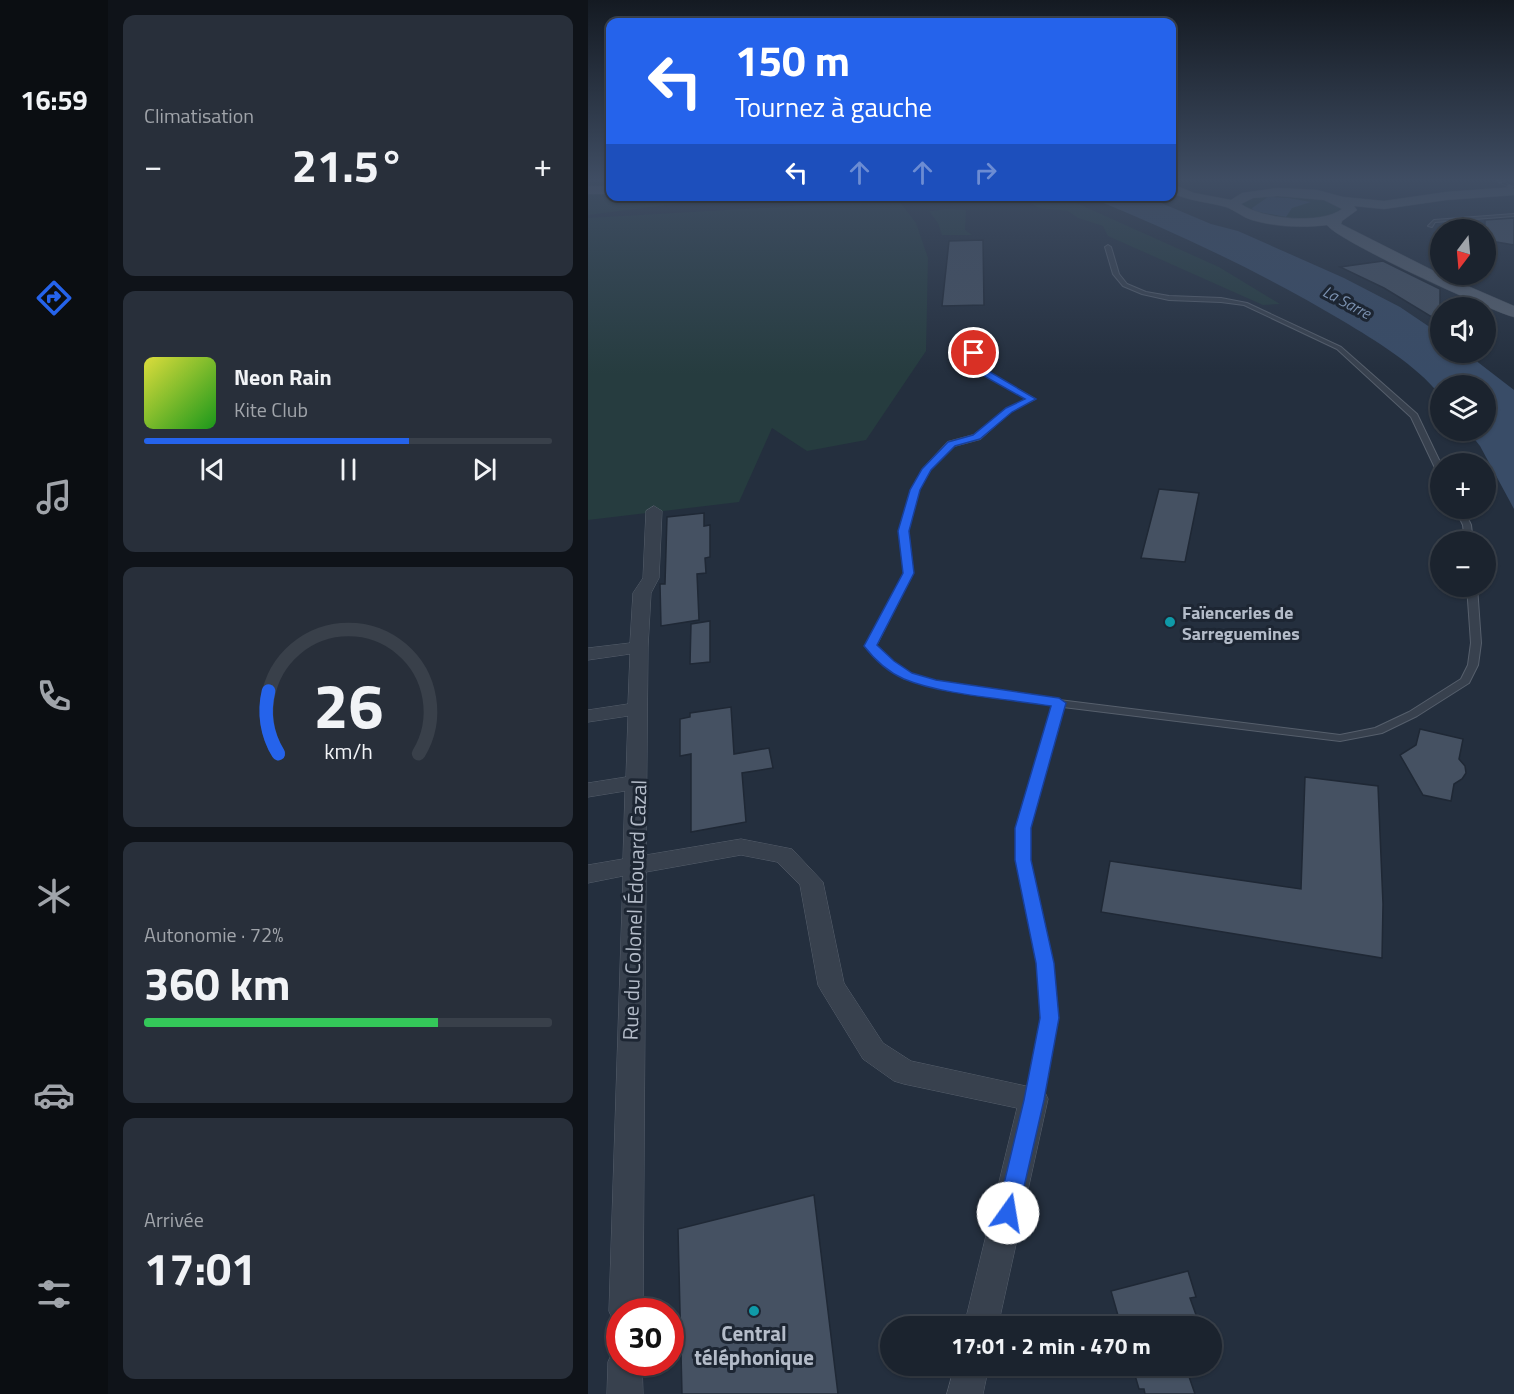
<!DOCTYPE html>
<html lang="fr">
<head>
<meta charset="utf-8">
<style>
	body { margin:0; font-family:"Titillium Web",sans-serif; background:#282f3a; color:#f1f3f6; height:100vh; display:flex; flex-direction:column; font-size:22px; white-space:nowrap }
	* { box-sizing:border-box; margin:0 }
	p { font-size:20px; color:#a0a4aa }
	.icon { flex:none; width:33px; height:33px; fill:none; stroke:currentColor; stroke-width:2; stroke-linecap:round; stroke-linejoin:round }
	.map { position:relative; flex:1; overflow:hidden }
	.drawer { display:flex; flex-direction:column; gap:15px; padding:15px; background:#0f1319; width:480px }
	.drawer>* { flex:none }
	.guide { position:absolute; left:18px; top:18px; width:570px; height:183px; border-radius:12px; box-shadow:0 2px 4px #0004,0 0 0 2px #39404a; background:#2563eb; color:#fff; overflow:hidden }
	.needle { width:39px; rotate:196deg }
	.tools { position:absolute; left:842px; top:219px; display:grid; gap:12px }
	.tools a { display:grid; place-items:center; width:66px; height:66px; border-radius:50%; background:#1b232e; box-shadow:0 2px 4px #0004,0 0 0 2px #39404a; font-size:30px }
	.speed { position:absolute; left:18px; top:1298px; display:flex; gap:12px; font-size:30px; font-weight:700; text-align:center }
	.speed>* { display:grid; place-content:center; width:78px; height:78px; border-radius:50%; background:#1b232e; box-shadow:0 2px 4px #0004,0 0 0 2px #39404a; line-height:1 }
	.speed .limit { border:9px solid #d22; background:#fff; color:#111 }
	.pin { position:absolute; display:grid; place-items:center; width:51px; height:51px; color:#fff; margin:-26px; border:3px solid #fff; border-radius:50%; box-shadow:0 2px 6px #0007 }
	.me { position:absolute; width:66px; margin:-33px; rotate:13deg; stroke-linejoin:round; filter:drop-shadow(0 0 4px #0008) }
	.turn { display:flex; align-items:center; gap:21px; height:126px; padding:0 30px; font-size:27px }
	.turn .icon { width:78px; height:78px; stroke-width:2.5 }
	.turn b { display:block; font-size:42px; line-height:51px }
	.lanes { display:flex; align-items:center; height:57px; padding:0 30px; background:#0003; justify-content:center; gap:30px; direction:ltr }
	.lanes .off { opacity:.35 }
	.big { font-size:45px; font-weight:700; line-height:1.1 }
	.drawer .card { flex:1; display:flex; flex-direction:column; justify-content:center; gap:9px; min-width:0; padding:0 21px; border-radius:12px; background:#282f3a }
	.drawer .dial { align-items:center; gap:0 }
	.dial svg { height:156px; overflow:visible; fill:none; stroke:#39404a; stroke-width:7; stroke-linecap:round; text-anchor:middle }
	.dial text { fill:#f1f3f6; stroke:none }
	.song { display:flex; align-items:center; gap:18px }
	.cover { width:72px; height:72px; border-radius:9px; background:linear-gradient(135deg,hsl(60 70% 55%),hsl(120 70% 35%)) }
	.played { height:6px; border-radius:3px; background:linear-gradient(90deg,#2563eb 65%,#39404a 65%) }
	.keys { display:flex; justify-content:space-around; direction:ltr }
	.heat { display:flex; justify-content:space-between; align-items:center; font-size:33px; direction:ltr }
	.charge { height:9px; border-radius:4px; background:linear-gradient(90deg,#34c759 72%,#39404a 0) }
	.trip { position:absolute; left:292px; top:1316px; width:342px; height:60px; border-radius:30px; background:#1b232e; box-shadow:0 2px 4px #0004,0 0 0 2px #39404a; font-weight:700; line-height:60px; text-align:center }
	main { display:flex; flex:1; min-height:0 }
	.tab-bar { display:flex; flex-direction:column; width:108px; justify-content:space-around; align-items:center; background:#0b0e12; color:#a0a4aa }
	.tab-bar .icon { width:42px; height:42px }
	.tab-bar .on { color:#2563eb }
	.tab-bar b { font-size:27px; color:#f1f3f6 }
	.map>svg:first-child { display:block }
</style>
</head>
<body>
<main>
<nav class="tab-bar">
<b>16:59</b>
<svg class="icon on" aria-label="directions" viewBox="0 0 24 24"><path d="M12 3l9 9-9 9-9-9zM9 14v-3h6M13 9l2 2-2 2"/></svg>
<svg class="icon" aria-label="music" viewBox="0 0 24 24"><path d="M9 18V5l10-2v13"/><circle cx="6" cy="18" r="3"/><circle cx="16" cy="16" r="3"/></svg>
<svg class="icon" aria-label="phone" viewBox="0 0 24 24"><path d="M5 4h4l2 5-3 2q2 4 5 5l2-3 5 2v4C11 20 4 13 5 4z"/></svg>
<svg class="icon" aria-label="climate" viewBox="0 0 24 24"><path d="M12 3v18M4 7l16 10M4 17L20 7"/></svg>
<svg class="icon" aria-label="car" viewBox="0 0 24 24"><path d="M5 17H2v-5l4-1 3-4h7l3 4 3 1v5h-3M9 17h6M6 11h13"/><circle cx="7" cy="17" r="2"/><circle cx="17" cy="17" r="2"/></svg>
<svg class="icon" aria-label="filters" viewBox="0 0 24 24"><path d="M4 7h16M4 17h16"/><circle cx="9" cy="7" r="2"/><circle cx="15" cy="17" r="2"/></svg>
</nav>
<section class="drawer">
<div class="card"><p>Climatisation</p>
<div class="heat"><a>−</a><b class="big">21.5°</b><a>+</a></div>
</div>
<div class="card">
<div class="song"><i class="cover"></i><div><b>Neon Rain</b><p>Kite Club</p></div></div>
<div class="played"></div>
<div class="keys"><svg class="icon" aria-label="previous" viewBox="0 0 24 24"><path d="M18 5L8 12l10 7zM5 5v14"/></svg><svg class="icon" aria-label="pause" viewBox="0 0 24 24"><path d="M8 5v14M16 5v14"/></svg><svg class="icon" aria-label="next" viewBox="0 0 24 24"><path d="M6 5l10 7-10 7zM19 5v14"/></svg></div>
</div>
<div class="card dial"><svg viewBox="0 0 100 80">
<path d="M14 69A42 42 0 1 1 86 69"/>
<path d="M14 69A42 42 0 0 1 9 37" stroke="#2563eb"/>
<text x="50" y="56" font-size="32" font-weight="700">26</text>
<text x="50" y="72" font-size="11">km/h</text>
</svg></div>
<div class="card"><p>Autonomie · 72%</p><b class="big">360 km</b><div class="charge"></div></div>
<div class="card"><p>Arrivée</p><b class="big">17:01</b></div>
</section>
<div class="map">
<svg width="926" height="1394" viewBox="0 0 926 1394">
	<rect width="100%" height="100%" fill="#242f3e"/>
	<g fill="#263c3f">
		<path d="M0 178H22V196L141 197 0 215Z"/>
		<path d="M686 194 737 199 752 207 753 210C737 222 695 221 676 216 669 214 661 209 654 206V203L661 198Z"/>
		<path d="M308 197 328 223 340 258 338 351 278 440 219 451 184 428 151 502 0 520V218L190 207Z"/>
		<path d="M433 197H475L631 267 692 304 675 305 520 236 515 226 490 218 480 211 451 208Z"/>
		<path d="M360 209 378 210 377 230 384 235H354L350 223 341 211Z"/>
	</g>
	<g fill="#394c67">
		<path d="M501 197H559L623 224 650 231 756 278 812 307 852 334V352L878 353 926 390V509L892 446 880 431 897 430V386H852V395C827 364 788 341 755 321 673 272 589 233 501 197Z"/>
		<path d="M680 197 700 198 723 202 704 208 698 217 665 211 664 208Z"/>
	</g>
	<g fill="#455162" stroke="#1f2835" stroke-width="1.5">
		<path d="M926 218V245L897 240V220Z"/>
		<path d="M395 240 396 305 354 306 361 241Z"/>
		<path d="M795 261 852 289V322L796 288 752 267Z"/>
		<path d="M571 489 611 493 597 562 553 558Z"/>
		<path d="M116 513V526L122 525V557L117 558 118 573 109 574 111 620 73 626 72 584H77L79 517Z"/>
		<path d="M122 621V662L102 664 103 624Z"/>
		<path d="M143 707 146 754 181 748 185 768 154 773 158 822 103 832V754L92 756V719L102 717V713Z"/>
		<path d="M832 729 875 739 871 759 877 766 878 773 874 779 866 784 863 801 835 795 812 755 828 745Z"/>
		<path d="M717 777 790 786 795 904 794 958 513 912 522 861 713 889Z"/>
		<path d="M226 1195 250 1394H94L90 1229Z"/>
		<path d="M600 1271 608 1297 602 1298 612 1326H533L523 1291Z"/>
		<path d="M544 1365H597L607 1394H557L556 1389H551Z"/>
	</g>
	<g fill="none" stroke-linecap="round" stroke-linejoin="round">
		<g stroke="#565f6c" stroke-width="2">
			<g id="service">
				<path d="M926 214V216L847 222 844 227 840 226 846 220Z"/>
				<path d="M520 245 523 247 531 274 539 284 558 292 581 296 633 298 659 303 753 347 829 414 853 464 852 472 848 470 823 417 749 349 656 305 633 302 581 300 554 294 535 286 525 274 517 247Z"/>
				<path d="M384 352H388L401 373 447 399 423 411 392 439 366 446 342 470 331 490 320 531 325 573 288 646 305 662 323 674 347 681 471 700 752 735 787 728 821 712 873 679 880 665 883 643 879 586H889L893 643 890 665 881 683 829 716 794 733 752 741 475 707 441 828V860L464 963 468 1018 454 1099 451 1104 446 1106 441 1104 438 1099 454 1018 450 963 429 860V828L465 705 346 687 315 678 297 666 278 646 317 573 312 531 323 490 335 469 360 442 386 435 419 409 439 399 397 375 383 353Z"/>
				<path d="M867 508H875L883 525 885 542H877L875 525Z"/>
			</g>
		</g>
		<g stroke="#565f6c" stroke-width="1">
			<g id="minor">
				<path d="M66 506 74 511 71 578 63 593 60 647 58 855 153 839 204 849 235 882 256 983 295 1043 323 1061 456 1090 460 1099 410 1326H376L429 1108 316 1084 306 1081 275 1059 234 992 230 985 212 885 189 862 153 855 58 872 55 1311H32V1325L26 1323 21 1311 35 876 0 883V865L35 859 37 791 0 797V783L38 777 40 716 0 722V710L40 704 42 654 0 660V648L42 643 45 593 55 578 58 511Z"/>
				<path d="M32 1347V1362H54L55 1394H19L20 1362 25 1350Z"/>
				<path d="M367 1365H401L395 1394H359Z"/>
			</g>
		</g>
		<g stroke="#414a57" stroke-width="1">
			<g id="primary">
				<path d="M584 184 606 193 643 200 654 193 690 188 729 190 755 197 796 201 858 192 926 187V195L858 200 796 209 766 206 769 210 754 221 753 224 852 274 926 306V317C902 311 750 241 739 225 714 228 688 227 664 220 654 217 647 210 638 207 620 202 601 201 584 193ZM690 196 736 200 754 209C733 225 674 219 653 204L665 198Z"/>
				<rect x="0" y="186" width="22" height="8"/>
			</g>
		</g>
		<use href="#service" fill="#38414e" fill-rule="evenodd"/>
		<use href="#minor" fill="#38414e" fill-rule="evenodd"/>
		<use href="#primary" fill="#56606e" fill-rule="evenodd"/>
		<g stroke="#5a6575" stroke-width="3">
			<path id="rail" d="M903 178 926 188"/>
		</g>
		<use href="#rail" stroke="#1d2633" stroke-width="2" stroke-dasharray="6" stroke-linecap="butt"/>
	</g>
	<linearGradient id="sky" x2="0" y2="1"><stop stop-color="#141a22"/><stop offset="0.48" stop-color="#3f4d63"/><stop offset="1" stop-color="#3f4d63" stop-opacity="0"/></linearGradient>
	<rect width="926" height="374" fill="url(#sky)"/>
	<path fill="#2563eb" stroke="#184099" stroke-width="1.5" d="M384 351H389L402 372 448 399 424 412 392 439 367 446 343 470 332 490 321 531 326 573 289 645 306 661 324 673 348 680 471 698 478 703 443 828V860L466 963 471 1018 456 1100 430 1213 427 1220 420 1223 412 1220 409 1213 436 1100 452 1018 448 963 427 860V828L463 706C420 699 354 695 316 679 300 672 286 659 276 646L315 573 310 531 322 490 334 469 360 442 385 435 418 408 437 399 396 376 382 353Z"/>
	<g fill="#0f9aa8" stroke="#1d2633" stroke-width="2">
		<circle cx="582" cy="622" r="6"/>
		<circle cx="166" cy="1311" r="6"/>
	</g>
	<g text-anchor="middle" dominant-baseline="central" stroke-width="6" stroke-linejoin="round" paint-order="stroke">
		<g font-size="16" font-style="italic" fill="#7c92b1" stroke="#1d2633">
			<text transform="translate(759 302) rotate(28)">La Sarre</text>
		</g>
		<g font-size="18" font-weight="bold" fill="#b4bcc9" stroke="#1d2633" text-anchor="start">
			<text x="594" y="612">Faïenceries de<tspan x="594" dy="21">Sarreguemines</tspan></text>
		</g>
		<g font-size="21" fill="#b4bcc9" stroke="#1d2633">
			<text transform="translate(46 910) rotate(-88)">Rue du Colonel Édouard Cazal</text>
		</g>
		<g font-size="21" font-weight="bold" fill="#b4bcc9" stroke="#1d2633">
			<text x="166" y="1333">Central<tspan x="166" dy="24">téléphonique</tspan></text>
		</g>
	</g>
</svg>
<div class="tools">
<a><svg class="needle" viewBox="-14 -14 28 28"><path d="M0-13l5 13h-10z" fill="#e53935"/><path d="M0 13l5-13h-10z" fill="#a0a4aa"/></svg></a>
<a><svg class="icon" aria-label="sound" viewBox="0 0 24 24"><path d="M4 9h4l5-4v14l-5-4H4zM17 9q2 3 0 6"/></svg></a>
<a><svg class="icon" aria-label="layers" viewBox="0 0 24 24"><path d="M12 4l9 5-9 5-9-5zM3 14l9 5 9-5"/></svg></a>
<a>+</a>
<a>−</a>
</div>
<div class="speed"><div class="limit">30</div></div>
<div class="pin" style="left:386px;top:353px;background:#d93025"><svg class="icon" aria-label="arrive" viewBox="0 0 24 24"><path d="M6 21V4h12l-3 4 3 4H6"/></svg></div>
<svg class="me" style="left:420px;top:1213px" viewBox="-20 -20 40 40"><circle r="19" fill="#fff"/><path d="M0-13L10 11 0 6-10 11z" fill="#2563eb"/></svg>
<div class="trip">17:01 · 2 min · 470 m</div>
<div class="guide">
<div class="turn"><svg class="icon" aria-label="left" viewBox="0 0 24 24"><path d="M17 20v-9H6M10 6l-5 5 5 5"/></svg><div><b>150 m</b>Tournez à gauche</div></div>
<div class="lanes"><svg class="icon" aria-label="left" viewBox="0 0 24 24"><path d="M17 20v-9H6M10 6l-5 5 5 5"/></svg><svg class="icon off" aria-label="ahead" viewBox="0 0 24 24"><path d="M12 20V5M6 11l6-6 6 6"/></svg><svg class="icon off" aria-label="ahead" viewBox="0 0 24 24"><path d="M12 20V5M6 11l6-6 6 6"/></svg><svg class="icon off" aria-label="right" viewBox="0 0 24 24"><path d="M7 20v-9h11M14 6l5 5-5 5"/></svg></div>
</div>
</div>
</main>
</body>
</html>
